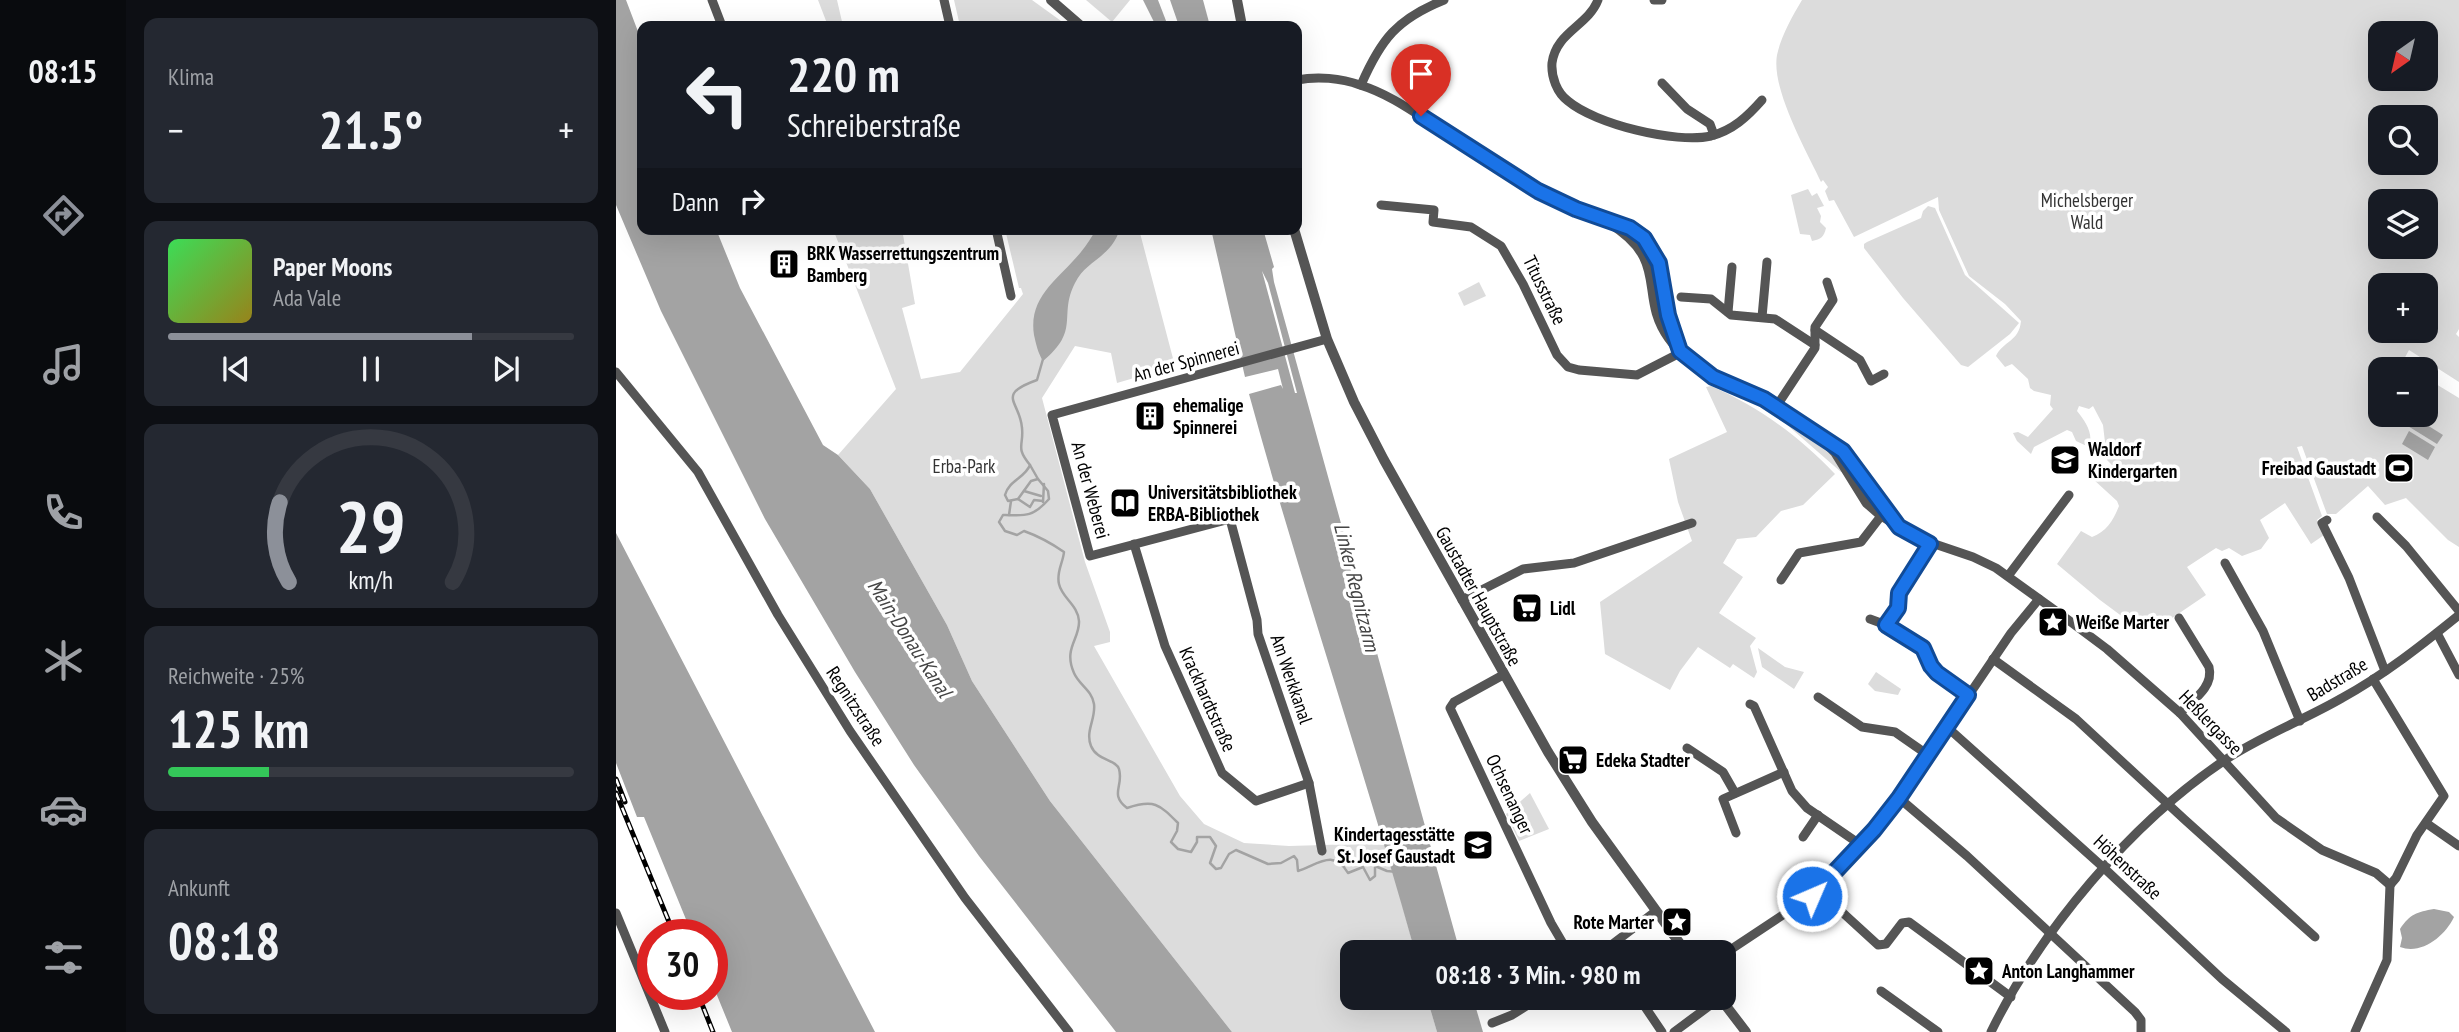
<!DOCTYPE html>
<html lang="de">
<head>
<meta charset="utf-8">
<style>
	body { margin:0; font-family:"PT Sans Narrow",sans-serif; background:#242831; color:#f1f3f6; height:100vh; display:flex; flex-direction:column; font-size:26px; white-space:nowrap }
	* { box-sizing:border-box; margin:0 }
	p { font-size:23px; color:#9ea1a6 }
	.icon { flex:none; width:38px; height:38px; fill:none; stroke:currentColor; stroke-width:2; stroke-linecap:round; stroke-linejoin:round }
	.map { position:relative; flex:1; overflow:hidden }
	.details { display:flex; flex-direction:column; gap:18px; padding:18px; background:#0d0f14; width:490px }
	.details>* { flex:none }
	.hud { position:absolute; left:21px; top:21px; width:665px; height:214px; border-radius:14px; box-shadow:0 7px 28px #0002; background:#171b24; color:#f1f3f6; overflow:hidden }
	.needle { width:46px; rotate:214deg }
	.controls { position:absolute; left:1752px; top:21px; display:grid; gap:14px }
	.controls a { display:grid; place-items:center; width:70px; height:70px; border-radius:14px; background:#171b24; box-shadow:0 7px 28px #0002; font-size:35px }
	.speed { position:absolute; left:21px; top:919px; display:flex; gap:14px; font-size:35px; font-weight:700; text-align:center }
	.speed>* { display:grid; place-content:center; width:91px; height:91px; border-radius:50%; background:#171b24; box-shadow:0 7px 28px #0002; line-height:1 }
	.speed .limit { border:10px solid #d22; background:#fff; color:#111 }
	.pin { position:absolute; display:grid; place-items:center; width:60px; height:60px; color:#fff; margin:-72px -30px; border-radius:50% 50% 50% 0; rotate:-45deg; box-shadow:0 0 7px #0007 }
	.pin .icon { rotate:45deg }
	.me { position:absolute; width:77px; margin:-38px; rotate:45deg; stroke-linejoin:round; filter:drop-shadow(0 0 5px #0008) }
	.turn { display:flex; align-items:center; gap:24px; height:147px; padding:0 35px; font-size:32px }
	.turn .icon { width:91px; height:91px; stroke-width:2.5 }
	.turn b { display:block; font-size:49px; line-height:60px }
	.then { display:flex; align-items:center; height:66px; padding:0 35px; background:#0003; gap:14px; font-size:26px }
	.big { font-size:52px; font-weight:600; line-height:1.1 }
	.details .card { flex:1; display:flex; flex-direction:column; justify-content:center; gap:10px; min-width:0; padding:0 24px; border-radius:14px; background:#242831 }
	.details .dial { align-items:center; gap:0 }
	.dial svg { height:182px; overflow:visible; fill:none; stroke:#363941; stroke-width:7; stroke-linecap:round; text-anchor:middle }
	.dial text { fill:#f1f3f6; stroke:none }
	.song { display:flex; align-items:center; gap:21px }
	.cover { width:84px; height:84px; border-radius:10px; background:linear-gradient(135deg,hsl(130 70% 55%),hsl(50 70% 35%)) }
	.played { height:7px; border-radius:4px; background:linear-gradient(90deg,#8c9099 75%,#363941 75%) }
	.keys { display:flex; justify-content:space-around; direction:ltr }
	.heat { display:flex; justify-content:space-between; align-items:center; font-size:38px; direction:ltr }
	.charge { height:10px; border-radius:5px; background:linear-gradient(90deg,#34c759 25%,#363941 0) }
	.trip { position:absolute; left:724px; top:940px; width:396px; height:70px; border-radius:14px; background:#171b24; box-shadow:0 7px 28px #0002; font-weight:600; line-height:70px; text-align:center }
	main { display:flex; flex:1; min-height:0 }
	.dock { display:flex; flex-direction:column; width:126px; justify-content:space-around; align-items:center; background:#090b0e; color:#9ea1a6 }
	.dock .icon { width:49px; height:49px }
	.dock .current { color:#8c9099 }
	.dock b { font-size:32px; color:#f1f3f6 }
	.map>svg:first-child { display:block }
</style>
</head>
<body>
<main>
<nav class="dock">
<b>08:15</b>
<svg class="icon current" aria-label="directions" viewBox="0 0 24 24"><path d="M12 3l9 9-9 9-9-9zM9 14v-3h6M13 9l2 2-2 2"/></svg>
<svg class="icon" aria-label="music" viewBox="0 0 24 24"><path d="M9 18V5l10-2v13"/><circle cx="6" cy="18" r="3"/><circle cx="16" cy="16" r="3"/></svg>
<svg class="icon" aria-label="phone" viewBox="0 0 24 24"><path d="M5 4h4l2 5-3 2q2 4 5 5l2-3 5 2v4C11 20 4 13 5 4z"/></svg>
<svg class="icon" aria-label="climate" viewBox="0 0 24 24"><path d="M12 3v18M4 7l16 10M4 17L20 7"/></svg>
<svg class="icon" aria-label="car" viewBox="0 0 24 24"><path d="M5 17H2v-5l4-1 3-4h7l3 4 3 1v5h-3M9 17h6M6 11h13"/><circle cx="7" cy="17" r="2"/><circle cx="17" cy="17" r="2"/></svg>
<svg class="icon" aria-label="filters" viewBox="0 0 24 24"><path d="M4 7h16M4 17h16"/><circle cx="9" cy="7" r="2"/><circle cx="15" cy="17" r="2"/></svg>
</nav>
<section class="details">
<div class="card"><p>Klima</p>
<div class="heat"><a>−</a><b class="big">21.5°</b><a>+</a></div>
</div>
<div class="card">
<div class="song"><i class="cover"></i><div><b>Paper Moons</b><p>Ada Vale</p></div></div>
<div class="played"></div>
<div class="keys"><svg class="icon" aria-label="previous" viewBox="0 0 24 24"><path d="M18 5L8 12l10 7zM5 5v14"/></svg><svg class="icon" aria-label="pause" viewBox="0 0 24 24"><path d="M8 5v14M16 5v14"/></svg><svg class="icon" aria-label="next" viewBox="0 0 24 24"><path d="M6 5l10 7-10 7zM19 5v14"/></svg></div>
</div>
<div class="card dial"><svg viewBox="0 0 100 80">
<path d="M14 69A42 42 0 1 1 86 69"/>
<path d="M14 69A42 42 0 0 1 10 34" stroke="#8c9099"/>
<text x="50" y="56" font-size="32" font-weight="700">29</text>
<text x="50" y="72" font-size="11">km/h</text>
</svg></div>
<div class="card"><p>Reichweite · 25%</p><b class="big">125 km</b><div class="charge"></div></div>
<div class="card"><p>Ankunft</p><b class="big">08:18</b></div>
</section>
<div class="map">
<svg width="1843" height="1032" viewBox="0 0 1843 1032">
	<rect width="100%" height="100%" fill="#fff"/>
	<g fill="#dcdcdc" fill-rule="evenodd">
		<path d="M202 0H221L227 26H212Z"/>
		<path d="M338 0H416L452 26H344Z"/>
		<path d="M470 0H514L496 22Z"/>
		<path d="M1186 0H1843V329L1840 334 1843 337V382L1793 350 1786 363 1796 369H1764V415H1810V378L1843 398V547L1832 540 1790 498 1769 505 1752 486 1720 514H1711L1686 446 1681 447 1706 516 1701 520 1708 535 1695 544 1669 503 1644 520 1653 538 1645 549 1626 556 1613 548 1606 551 1600 548 1571 567 1590 595 1537 631 1522 621 1515 623 1484 600 1441 564 1465 531 1476 537C1491 531 1497 521 1503 506L1501 501 1478 480 1497 466 1491 460 1487 425 1477 406 1473 409 1463 406 1461 411C1469 421 1478 433 1473 447L1460 441 1456 432 1451 430 1418 447 1415 454 1401 441 1397 433 1402 432 1412 437 1437 409 1434 405 1435 395 1418 391 1414 388 1412 379 1396 364 1389 367 1380 356C1387 341 1403 342 1405 321L1389 304 1353 276 1323 210 1322 197 1238 237 1218 200 1213 201 1209 191 1212 187 1207 180 1205 182C1190 150 1155 89 1161 55 1165 36 1176 17 1186 0ZM1764 33H1810V79H1764ZM1764 117H1810V163H1764ZM1764 201H1810V247H1764ZM1764 285H1810V331H1764Z"/>
		<path d="M1192 189 1196 196 1201 193 1208 206 1201 208 1205 216 1204 222 1210 228C1208 237 1205 239 1196 241L1194 235 1184 234 1175 195Z"/>
		<path d="M1312 206 1319 208 1349 275 1403 323 1394 334 1352 367 1345 365 1287 298 1248 248V244L1251 242 1305 218 1307 211Z"/>
		<path d="M217 229H286L299 304 286 308 305 379 344 372 407 294 405 288H403L389 229H526L524 233 559 366 501 383 495 353 459 346 426 398 469 562 494 632V642L478 646 564 796 588 824 628 843 673 846 741 844 770 845 799 952H737V998H811L821 1032H616L434 801 356 681 331 625 254 489 222 455 280 389Z"/>
		<path d="M863 282 870 296 848 306 842 293Z"/>
		<path d="M1095 386C1143 407 1183 436 1219 474L1187 505 1165 511 1140 537 1121 539 1107 563 1127 577 1103 613 1140 638 1134 646 1141 672 1138 678 1117 664 1114 668 1082 647 1064 671 1054 690 989 654 984 602 1076 541 1062 502 1053 459 1111 432 1090 387Z"/>
		<path d="M1124 394C1144 397 1192 430 1208 445 1215 452 1221 463 1227 471L1225 472 1170 424Z"/>
		<path d="M1142 648 1169 667 1188 672 1178 689 1146 667Z"/>
		<path d="M1260 672 1285 689 1282 695 1259 691 1252 684Z"/>
		<path d="M914 793 933 829 903 841 890 814Z"/>
	</g>
	<g fill="#a3a3a3" fill-rule="evenodd">
		<path d="M0 0H10L26 42V229H100L124 288 207 445 222 455 254 489 331 625 356 681 434 801 616 1032H500L363 856 298 765 239 672 149 519 45 311 0 205Z"/>
		<path d="M527 0H542L552 26H540Z"/>
		<path d="M554 0H587L594 26H563Z"/>
		<path d="M481 229H504C494 259 471 259 459 283 442 316 465 330 427 361 422 353 420 344 418 335 412 296 443 279 465 252 471 245 475 237 481 229Z"/>
		<path d="M595 229H647L658 267 656 269 658 282 844 952H799C747 765 684 581 633 394L665 385 667 389 662 369 629 377ZM646 271 652 283 681 393H679Z"/>
		<path d="M1774 415H1795L1827 435 1821 444Z"/>
		<path d="M1793 431 1819 447 1812 460 1786 444Z"/>
		<path d="M0 533 245 1005 259 1032H116L96 983V934H76L28 817H21L0 763Z"/>
		<path d="M1818 909 1833 912 1838 917C1829 936 1806 955 1784 947L1786 938 1784 929C1794 914 1801 912 1818 909Z"/>
		<path d="M811 998H857L867 1032H821Z"/>
	</g>
	<g fill="none" stroke-linecap="round" stroke-linejoin="round">
		<g stroke="#a3a3a3" stroke-width="2.5">
			<path d="M427 359 421 380C379 395 404 401 406 428 408 446 399 447 414 465 409 478 393 480 389 495L392 501 402 499 415 481 422 479 432 491 433 499C417 517 410 516 387 515L383 522 389 531 401 535 408 531C422 536 435 543 448 552 447 563 440 572 443 584 446 598 462 605 463 621 464 639 447 648 458 673 463 685 476 690 478 704 480 719 469 731 475 746 481 761 500 759 503 769 508 786 493 794 511 808 538 799 543 804 562 823L561 831 555 842 562 849 575 852 581 842V837H594L600 846 594 863 600 869 605 868 613 854 620 850 652 864 665 863 678 856 681 860 682 871C701 865 718 848 732 873L747 867 754 880 759 876V866L771 871 781 872"/>
			<path d="M414 465 422 479"/>
			<path d="M408 491 425 496"/>
			<path d="M402 499 414 507 418 500 427 501"/>
			<path d="M427 502 428 484"/>
			<path d="M393 515 395 501"/>
		</g>
		<g stroke="#555" stroke-width="9">
			<path d="M96 0 106 26"/>
			<path d="M328 0 334 26"/>
			<path d="M982 0C972 26 940 32 936 63 935 77 941 93 952 101 979 124 1060 144 1095 136 1117 130 1131 117 1146 100"/>
			<path d="M1038 0H1046"/>
			<path d="M681 80C701 76 725 78 744 85 770 93 792 108 815 123 858 150 901 182 947 204 974 216 1015 220 1033 244 1049 265 1047 292 1052 316 1054 328 1060 340 1064 351"/>
			<path d="M1046 83 1071 109 1094 124 1098 135"/>
			<path d="M745 85C765 39 781 19 828 0"/>
			<path d="M765 205 818 210 817 222 855 227 885 246 907 284 941 355 952 367 963 370 1021 375 1058 356 1064 351"/>
			<path d="M994 224C1055 262 1021 295 1053 339 1066 358 1087 374 1108 383 1121 388 1135 392 1148 399 1167 410 1184 424 1203 434"/>
			<path d="M380 229 395 296"/>
			<path d="M1065 297 1095 299 1115 315 1159 319 1199 345"/>
			<path d="M1112 312 1116 267"/>
			<path d="M1146 317 1151 262"/>
			<path d="M1199 330 1244 360 1255 381 1268 374"/>
			<path d="M0 372 82 472 162 615 234 731 349 898 453 1032"/>
			<path d="M1160 407 1199 348V327L1217 300 1211 282"/>
			<path d="M1199 432 1219 453 1250 503 1265 516 1301 538 1357 557 1380 568 1455 622 1491 649 1564 713 1660 818 1706 850 1760 873 1774 885"/>
			<path d="M1215 442 1234 458 1277 520"/>
			<path d="M1761 517 1790 546 1843 611"/>
			<path d="M1711 520 1706 523 1733 578 1769 671"/>
			<path d="M518 544 549 646 606 773 640 801 693 783"/>
			<path d="M1609 563 1647 631 1684 721"/>
			<path d="M1392 576 1453 495"/>
			<path d="M1165 580 1183 553 1245 542 1265 516"/>
			<path d="M846 600 907 569 958 563 1076 523"/>
			<path d="M1563 618 1593 667C1598 687 1577 700 1564 713"/>
			<path d="M1254 619 1273 626 1306 648 1315 666 1321 673 1352 695"/>
			<path d="M1270 625 1282 608 1283 593 1314 544"/>
			<path d="M1821 633 1843 675"/>
			<path d="M1377 659 1460 719 1568 819 1699 937"/>
			<path d="M887 675 838 702 834 708 935 923 952 952"/>
			<path d="M1757 679 1828 796 1801 835 1780 878 1774 885"/>
			<path d="M1202 697 1246 727 1279 732 1312 755"/>
			<path d="M1134 704 1138 706 1176 791 1191 808 1245 845"/>
			<path d="M1331 727 1488 868 1606 979 1670 1032"/>
			<path d="M1071 748 1107 772 1119 793"/>
			<path d="M1283 798 1351 856 1519 1012 1525 1020V1032"/>
			<path d="M1810 823 1843 846"/>
			<path d="M1120 833 1107 799 1168 772"/>
			<path d="M1187 837 1202 815"/>
			<path d="M706 851 693 783 642 634 641 620 614 519 474 556 436 415 711 339"/>
			<path d="M1203 891 1262 945 1270 944 1286 923 1293 922 1395 997"/>
			<path d="M0 913 49 1032"/>
			<path d="M986 952 1040 911"/>
			<path d="M1108 954 1203 891 1233 859 1283 798 1395 633 1423 599"/>
			<path d="M1265 991 1322 1032"/>
			<path d="M1023 998 1046 1032"/>
			<path d="M876 1023 896 1015 923 998"/>
			<path d="M1058 1032 1104 998"/>
			<path d="M1375 1032C1424 931 1515 823 1609 760 1645 736 1688 720 1726 698 1768 675 1806 645 1843 615"/>
			<path d="M1739 1032 1771 960 1774 885"/>
		</g>
		<g stroke="#555" stroke-width="10">
			<path d="M435 0 465 26"/>
			<path d="M621 0 626 26"/>
			<path d="M678 229 711 339 738 402 768 460 932 752 976 822 1070 952"/>
			<path d="M1104 998 1130 1032"/>
		</g>
		<g stroke="#000" stroke-width="5">
			<g id="rail">
				<path d="M0 779 9 802"/>
				<path d="M0 793 58 934"/>
				<path d="M82 994 97 1032"/>
			</g>
		</g>
		<use href="#rail" stroke="#fff" stroke-width="2.5" stroke-dasharray="8" stroke-linecap="butt"/>
	</g>
	<g fill="none" stroke-linecap="round" stroke-linejoin="round">
		<g stroke="#114b97" stroke-width="18">
			<path id="route" d="M805 116 922 191 960 209 1014 228 1028 238 1043 263 1052 315 1064 351 1097 377 1148 399 1227 451 1283 527 1314 544 1283 593 1282 608 1270 625 1307 648 1315 666 1321 673 1352 695 1283 798 1258 830 1196 896"/>
		</g>
		<use href="#route" stroke="#1a73e8" stroke-width="12"/>
	</g>
	<defs>
		<g id="building-square" transform="scale(1.575)"><rect x="-9" y="-9" width="18" height="18" rx="4" fill="#000" stroke="#fff"/><path d="M-4-6H4V6H1V3H-1V6H-4ZM-2.5-4.3h1.7v1.8h-1.7ZM.8-4.3h1.7v1.8H.8ZM-2.5-1h1.7V.8h-1.7ZM.8-1h1.7V.8H.8Z" fill="#fff"/></g>
		<g id="school-square" transform="scale(1.575)"><rect x="-9" y="-9" width="18" height="18" rx="4" fill="#000" stroke="#fff"/><path d="M0-5L7-2L0 1L-7-2ZM-4 1L0 2.5L4 1V4Q0 6-4 4Z" fill="#fff"/></g>
		<g id="stadium-square" transform="scale(1.575)"><rect x="-9" y="-9" width="18" height="18" rx="4" fill="#000" stroke="#fff"/><path d="M0-5a6.5 5 0 1 0 0 10a6.5 5 0 1 0 0-10ZM-3.5-1.8h7v3.6h-7Z" fill="#fff"/></g>
		<g id="library-square" transform="scale(1.575)"><rect x="-9" y="-9" width="18" height="18" rx="4" fill="#000" stroke="#fff"/><path d="M-6-4Q-3-5.5-.7-3.5V5Q-3 3-6 4ZM6-4Q3-5.5 .7-3.5V5Q3 3 6 4Z" fill="#fff"/></g>
		<g id="supermarket-square" transform="scale(1.575)"><rect x="-9" y="-9" width="18" height="18" rx="4" fill="#000" stroke="#fff"/><path d="M-6-5.5h2.5l.6 2H6L4.5 2H-2.5L-4.4-4H-6ZM-1.5 3.2a1.3 1.3 0 1 0 .1 0ZM3 3.2a1.3 1.3 0 1 0 .1 0Z" fill="#fff"/></g>
		<g id="sight-square" transform="scale(1.575)"><rect x="-9" y="-9" width="18" height="18" rx="4" fill="#000" stroke="#fff"/><path d="M0-6L1.8-2.2L6-1.7L2.9 1.2L3.7 5.4L0 3.3L-3.7 5.4L-2.9 1.2L-6-1.7L-1.8-2.2Z" fill="#fff"/></g>
	</defs>
	<g fill-rule="evenodd">
		<use href="#building-square" x="168" y="264"/>
		<use href="#building-square" x="534" y="416"/>
		<use href="#school-square" x="1449" y="460"/>
		<use href="#stadium-square" x="1783" y="468"/>
		<use href="#library-square" x="509" y="503"/>
		<use href="#supermarket-square" x="911" y="608"/>
		<use href="#sight-square" x="1437" y="622"/>
		<use href="#supermarket-square" x="957" y="760"/>
		<use href="#school-square" x="862" y="845"/>
		<use href="#sight-square" x="1061" y="922"/>
		<use href="#sight-square" x="1363" y="971"/>
	</g>
	<g text-anchor="middle" dominant-baseline="central" stroke-width="7" stroke-linejoin="round" paint-order="stroke">
		<g font-size="19" fill="#333" stroke="#fff">
			<text x="1471" y="200">Michelsberger<tspan x="1471" dy="22">Wald</tspan></text>
			<text x="348" y="466">Erba-Park</text>
		</g>
		<g font-size="19" font-weight="bold" fill="#000" stroke="#fff" text-anchor="start">
			<text x="191" y="253">BRK Wasserrettungszentrum<tspan x="191" dy="22">Bamberg</tspan></text>
			<text x="557" y="405">ehemalige<tspan x="557" dy="22">Spinnerei</tspan></text>
			<text x="1472" y="449">Waldorf<tspan x="1472" dy="22">Kindergarten</tspan></text>
			<text x="1760" y="468" text-anchor="end">Freibad Gaustadt</text>
			<text x="532" y="492">Universitätsbibliothek<tspan x="532" dy="22">ERBA-Bibliothek</tspan></text>
			<text x="934" y="608">Lidl</text>
			<text x="1460" y="622">Weiße Marter</text>
			<text x="980" y="760">Edeka Stadter</text>
			<text x="839" y="834" text-anchor="end">Kindertagesstätte<tspan x="839" dy="22">St. Josef Gaustadt</tspan></text>
			<text x="1038" y="922" text-anchor="end">Rote Marter</text>
			<text x="1386" y="971">Anton Langhammer</text>
		</g>
		<g font-size="19" fill="#000" stroke="#fff">
			<text transform="translate(929 290) rotate(64)">Titusstraße</text>
			<text transform="translate(570 361) rotate(-15)">An der Spinnerei</text>
			<text transform="translate(475 490) rotate(75)">An der Weberei</text>
			<text transform="translate(863 596) rotate(61)">Gaustadter Hauptstraße</text>
			<text transform="translate(676 679) rotate(71)">Am Werkkanal</text>
			<text transform="translate(1721 679) rotate(-31)">Badstraße</text>
			<text transform="translate(592 699) rotate(66)">Krackhardtstraße</text>
			<text transform="translate(240 706) rotate(57)">Regnitzstraße</text>
			<text transform="translate(1595 722) rotate(46)">Heßlergasse</text>
			<text transform="translate(894 794) rotate(65)">Ochsenanger</text>
			<text transform="translate(1512 867) rotate(43)">Höhenstraße</text>
		</g>
		<g font-size="21" font-style="italic" fill="#444" stroke="#fff">
			<text transform="translate(741 587) rotate(76)">Linker Regnitzarm</text>
			<text transform="translate(294 638) rotate(57)">Main-Donau-Kanal</text>
		</g>
	</g>
</svg>
<div class="controls">
<a><svg class="needle" viewBox="-14 -14 28 28"><path d="M0-13l5 13h-10z" fill="#e53935"/><path d="M0 13l5-13h-10z" fill="#9ea1a6"/></svg></a>
<a><svg class="icon" aria-label="search" viewBox="0 0 24 24"><circle cx="10" cy="10" r="6"/><path d="M15 15l6 6"/></svg></a>
<a><svg class="icon" aria-label="layers" viewBox="0 0 24 24"><path d="M12 4l9 5-9 5-9-5zM3 14l9 5 9-5"/></svg></a>
<a>+</a>
<a>−</a>
</div>
<div class="speed"><div class="limit">30</div></div>
<div class="pin" style="left:805px;top:116px;background:#d93025"><svg class="icon" aria-label="arrive" viewBox="0 0 24 24"><path d="M6 21V4h12l-3 4 3 4H6"/></svg></div>
<svg class="me" style="left:1196px;top:896px" viewBox="-20 -20 40 40"><circle r="17" fill="#1a73e8" stroke="#fff" stroke-width="3"/><path d="M0-11L8 9 0 5-8 9z" fill="#fff"/></svg>
<div class="trip">08:18 · 3 Min. · 980 m</div>
<div class="hud">
<div class="turn"><svg class="icon" aria-label="left" viewBox="0 0 24 24"><path d="M17 20v-9H6M10 6l-5 5 5 5"/></svg><div><b>220 m</b>Schreiberstraße</div></div>
<div class="then">Dann<svg class="icon" aria-label="right" viewBox="0 0 24 24"><path d="M7 20v-9h11M14 6l5 5-5 5"/></svg></div>
</div>
</div>
</main>
</body>
</html>
